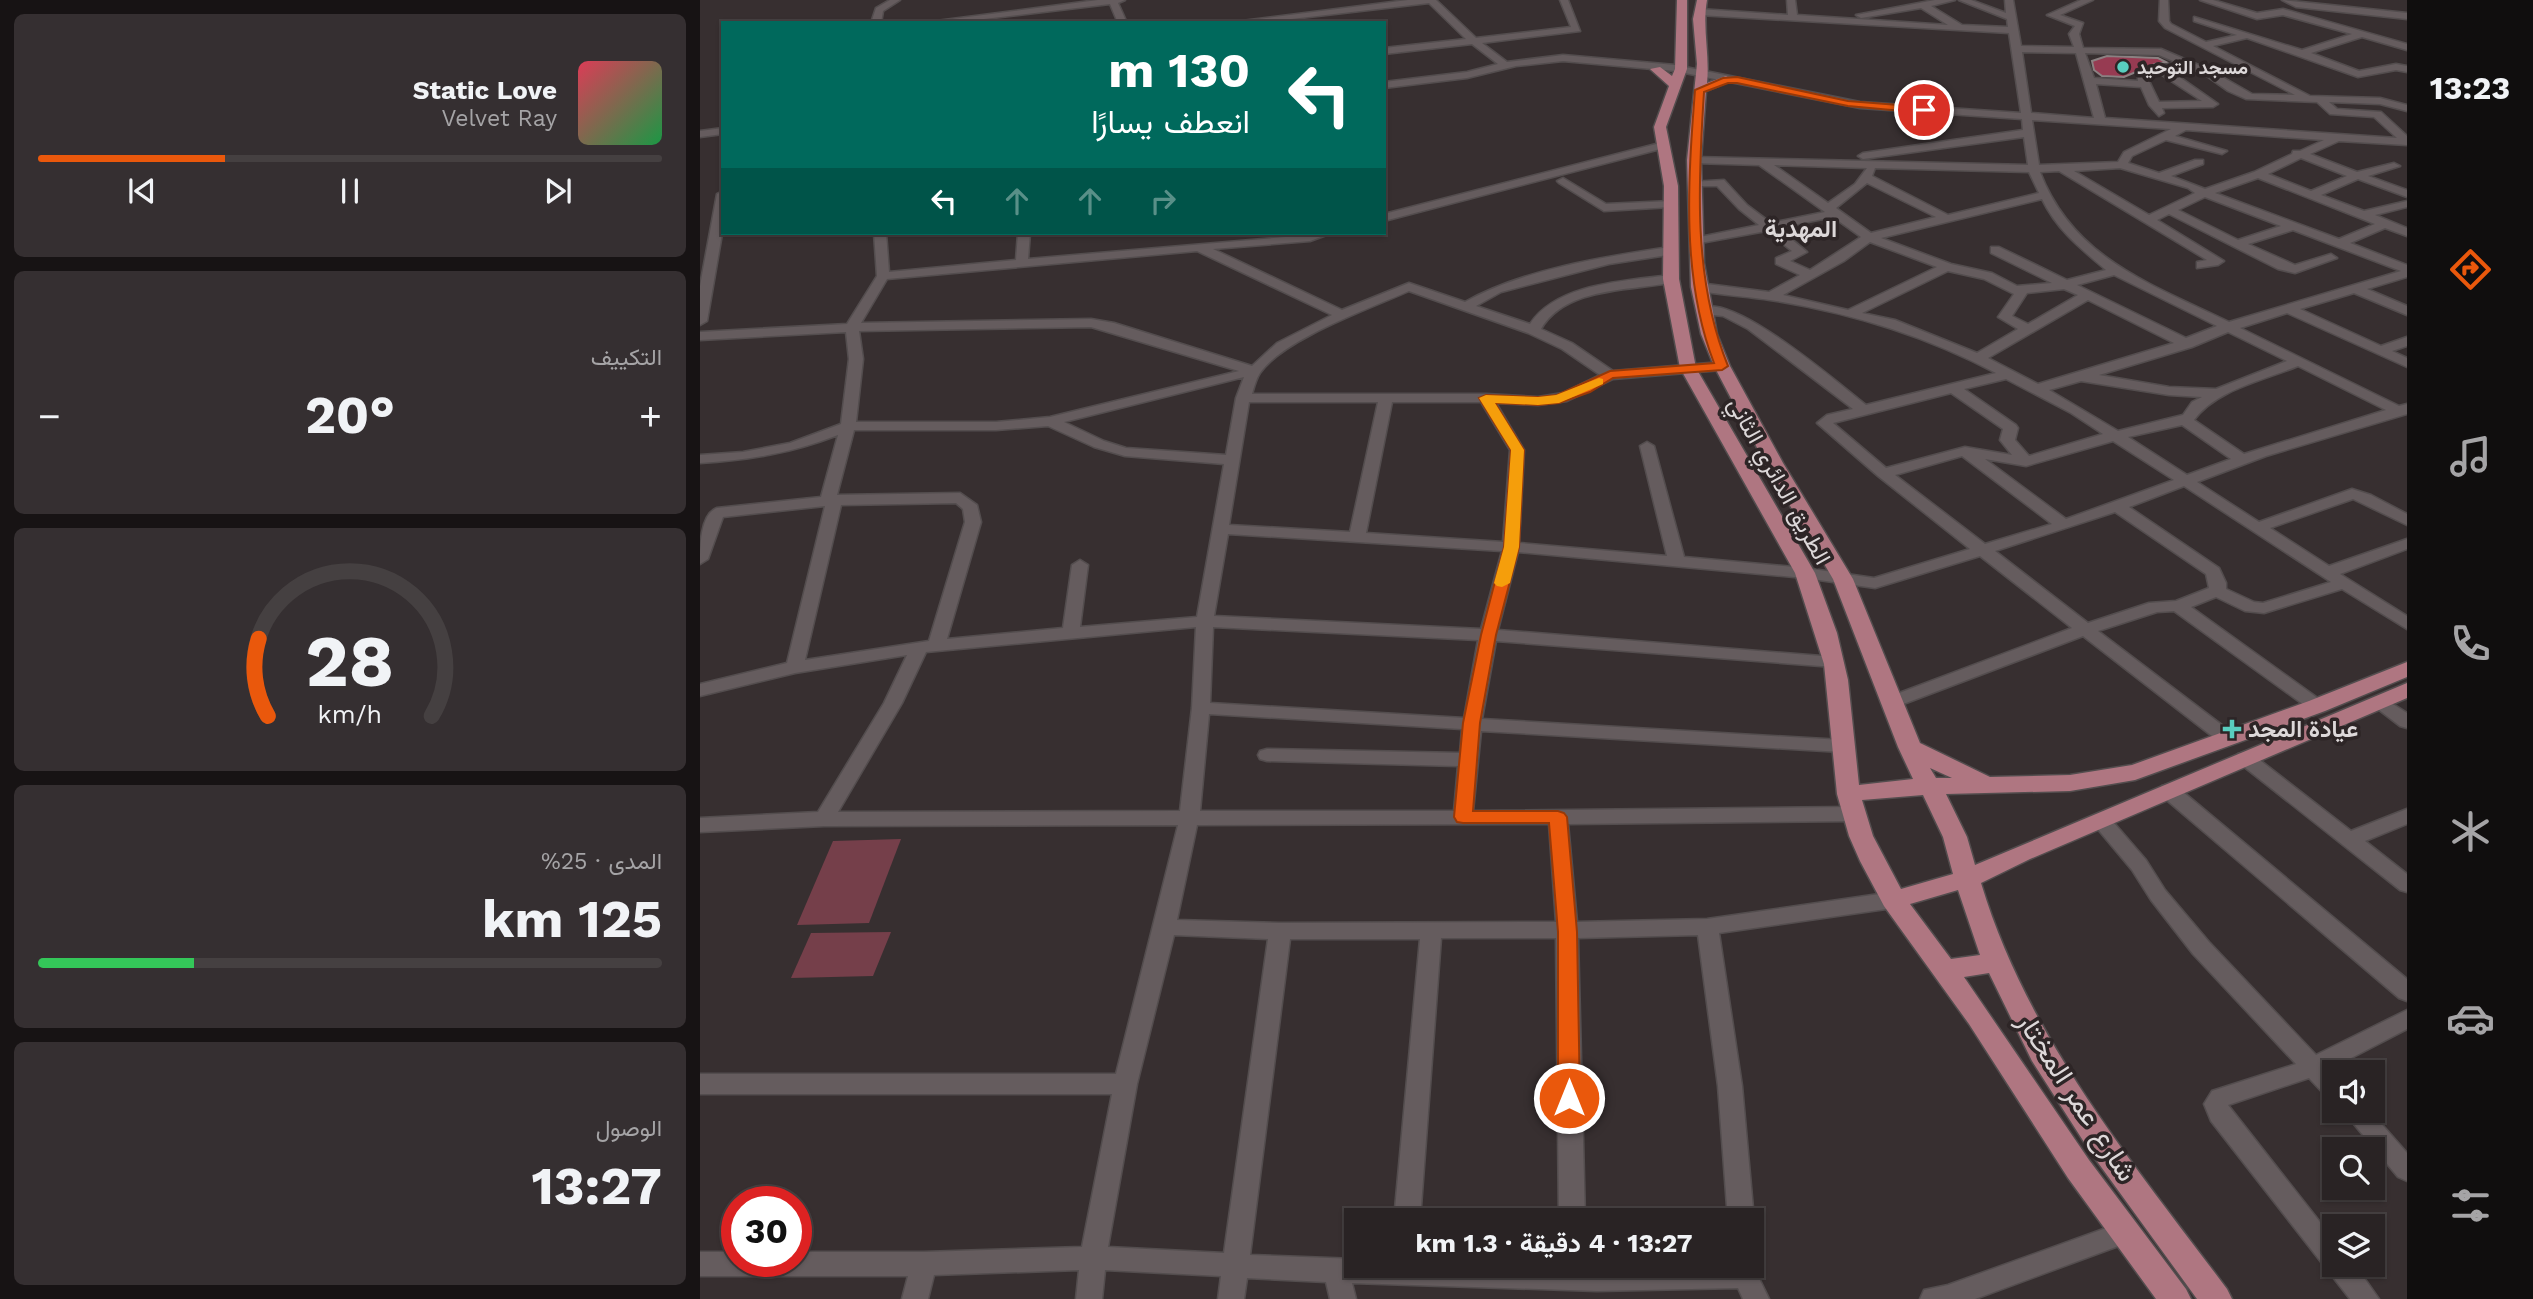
<!DOCTYPE html>
<html lang="ar">
<head>
<meta charset="utf-8">
<style>
	body { margin:0; font-family:"Work Sans",Vazirmatn,sans-serif; background:#352f31; color:#f1f3f6; direction:rtl; height:100vh; display:flex; flex-direction:column; font-size:26px; white-space:nowrap }
	* { box-sizing:border-box; margin:0 }
	p { font-size:23px; color:#a5a4a6 }
	.icon { flex:none; width:38px; height:38px; fill:none; stroke:currentColor; stroke-width:2; stroke-linecap:round; stroke-linejoin:round }
	.map { position:relative; flex:1; overflow:hidden; direction:ltr }
	.sheet { display:flex; flex-direction:column; gap:14px; padding:14px; background:#171314; width:700px }
	.sheet>* { flex:none }
	.guide { position:absolute; left:21px; top:21px; width:665px; height:214px; border-radius:0px; box-shadow:0 2px 5px #0004,0 0 0 2px #454041; direction:rtl; background:#00695c; color:#fff; overflow:hidden }
	.buttons { position:absolute; left:1622px; top:1060px; display:grid; gap:14px }
	.buttons a { display:grid; place-items:center; width:63px; height:63px; border-radius:0px; background:#292324; box-shadow:0 2px 5px #0004,0 0 0 2px #454041; font-size:35px }
	.speed { position:absolute; left:21px; top:1186px; display:flex; gap:14px; font-size:35px; font-weight:700; text-align:center }
	.speed>* { display:grid; place-content:center; width:91px; height:91px; border-radius:50%; background:#292324; box-shadow:0 2px 5px #0004,0 0 0 2px #454041; line-height:1 }
	.speed .limit { border:10px solid #d22; background:#fff; color:#111 }
	.pin { position:absolute; display:grid; place-items:center; width:60px; height:60px; color:#fff; margin:-30px; border:4px solid #fff; border-radius:50%; box-shadow:0 2px 7px #0007 }
	.me { position:absolute; width:77px; margin:-38px; rotate:0deg; stroke-linejoin:round; filter:drop-shadow(0 0 5px #0008) }
	.turn { display:flex; align-items:center; gap:24px; height:147px; padding:0 21px; font-size:32px }
	.turn .icon { width:91px; height:91px; stroke-width:2.5 }
	.turn b { display:block; font-size:49px; line-height:60px }
	.lanes { display:flex; align-items:center; height:66px; padding:0 21px; background:#0003; justify-content:center; gap:35px; direction:ltr }
	.lanes .off { opacity:.35 }
	.big { font-size:52px; font-weight:700; line-height:1.1 }
	.sheet .tile { flex:1; display:flex; flex-direction:column; justify-content:center; gap:10px; min-width:0; padding:0 24px; border-radius:10px; background:#352f31 }
	.sheet .dial { align-items:center; gap:0 }
	.dial svg { height:182px; overflow:visible; fill:none; stroke:#454041; stroke-width:7; stroke-linecap:round; text-anchor:middle }
	.dial text { fill:#f1f3f6; stroke:none }
	.song { display:flex; align-items:center; gap:21px }
	.cover { width:84px; height:84px; border-radius:10px; background:linear-gradient(135deg,hsl(350 70% 55%),hsl(140 70% 35%)) }
	.played { height:7px; border-radius:4px; background:linear-gradient(90deg,#ea580c 30%,#454041 30%) }
	.keys { display:flex; justify-content:space-around; direction:ltr }
	.heat { display:flex; justify-content:space-between; align-items:center; font-size:38px; direction:ltr }
	.charge { height:10px; border-radius:5px; background:linear-gradient(90deg,#34c759 25%,#454041 0) }
	.trip { position:absolute; left:644px; top:1208px; width:420px; height:70px; border-radius:0px; background:#292324; box-shadow:0 2px 5px #0004,0 0 0 2px #454041; font-weight:700; line-height:70px; text-align:center; direction:rtl }
	main { display:flex; flex:1; min-height:0 }
	.tab-bar { display:flex; flex-direction:column; width:126px; justify-content:space-around; align-items:center; background:#100e0e; color:#a5a4a6 }
	.tab-bar .icon { width:49px; height:49px }
	.tab-bar .selected { color:#ea580c }
	.tab-bar b { font-size:32px; color:#f1f3f6 }
	.map>svg:first-child { display:block }
</style>
</head>
<body>
<main>
<nav class="tab-bar">
<b>13:23</b>
<svg class="icon selected" aria-label="directions" viewBox="0 0 24 24"><path d="M12 3l9 9-9 9-9-9zM9 14v-3h6M13 9l2 2-2 2"/></svg>
<svg class="icon" aria-label="music" viewBox="0 0 24 24"><path d="M9 18V5l10-2v13"/><circle cx="6" cy="18" r="3"/><circle cx="16" cy="16" r="3"/></svg>
<svg class="icon" aria-label="phone" viewBox="0 0 24 24"><path d="M5 4h4l2 5-3 2q2 4 5 5l2-3 5 2v4C11 20 4 13 5 4z"/></svg>
<svg class="icon" aria-label="climate" viewBox="0 0 24 24"><path d="M12 3v18M4 7l16 10M4 17L20 7"/></svg>
<svg class="icon" aria-label="car" viewBox="0 0 24 24"><path d="M5 17H2v-5l4-1 3-4h7l3 4 3 1v5h-3M9 17h6M6 11h13"/><circle cx="7" cy="17" r="2"/><circle cx="17" cy="17" r="2"/></svg>
<svg class="icon" aria-label="filters" viewBox="0 0 24 24"><path d="M4 7h16M4 17h16"/><circle cx="9" cy="7" r="2"/><circle cx="15" cy="17" r="2"/></svg>
</nav>
<div class="map">
<svg width="1707" height="1299" viewBox="0 0 1707 1299">
	<rect width="100%" height="100%" fill="#372f30"/>
	<g fill="#753f4a">
		<path d="M201 839 169 923 97 925 133 841Z"/>
		<path d="M191 932 173 976 91 978 111 933Z"/>
	</g>
	<path fill="#973b52" stroke="#8b8182" stroke-width="2" d="M1407 56 1458 58 1466 62 1455 64 1424 77 1402 76 1394 70 1392 61Z"/>
	<g fill="none" stroke-linecap="round" stroke-linejoin="round">
		<g stroke="#534d4e" stroke-width="3">
			<g id="minor">
				<path d="M190 0H200L183 11 181 23H171L176 8Z"/>
				<path d="M398 0H425L418 3 427 23H418L410 4 250 23H221Z"/>
				<path d="M708 0H736L776 38 871 27 860 0H868L880 31 782 43 807 62 863 55 975 65 1160 102 1321 113 1309 33 999 15 995 12 999 9 1088 15 1087 0H1095L1097 15 1248 25 1221 8 1161 18 1156 15 1235 0H1255L1231 6 1262 25 1308 27 1307 19 1259 0H1271L1306 13 1305 0H1313L1321 46 1374 47 1369 34 1375 26 1347 15 1381 0H1393L1360 15 1383 23 1379 34 1383 48 1461 49 1510 70 1552 94 1595 95 1465 28 1459 21 1460 0H1468L1469 21 1471 24 1506 42 1537 35 1494 21V17L1602 50 1652 34 1583 15 1557 19 1500 0H1513L1557 13 1583 9 1707 44V50L1662 37 1611 53 1659 71 1696 64 1707 66V72L1696 70 1658 77 1547 38 1513 46 1610 96 1680 98 1707 105V111L1680 104 1629 102 1637 109 1681 112 1707 136V145L1639 141 1610 154 1657 172 1694 163 1700 166 1668 176 1707 190V197L1658 179 1621 195 1664 211 1707 201V207L1675 215 1707 228V236L1685 228 1650 243 1707 265V277L1667 289 1707 306V315L1654 293 1600 309 1681 346 1707 337V346L1692 351 1707 358V367L1587 313 1540 328 1699 406 1707 404V414L1566 456 1497 482 1559 522 1652 489 1671 495 1707 514V525L1653 499 1570 528 1629 566 1707 539V549L1640 574 1707 616V629L1642 589 1564 613 1545 611 1516 597 1491 607 1623 702 1626 706 1623 710H1611L1474 611 1457 612 1398 631 1535 735 1537 739 1535 743H1521L1383 636 1198 706H1186L1183 702 1186 698 1372 628 1280 556 1175 588 1105 578 818 552 798 630 1134 657 1143 662 1134 667 796 641 782 719 1142 740 1149 742 1151 746 1149 750 1142 752 781 731 773 811 1154 807 1161 809 1164 814 1161 819 1154 821 868 824 877 922 1007 919 1193 892 1200 895 1203 900 1200 905 1193 908 1019 933 1042 1086 1054 1220 1052 1224V1220H1028L1018 1086 998 935 878 938 885 1220H859L856 938H741L720 1220H694L720 939H590L550 1255 656 1259V1265H1048L1054 1268 1069 1299H1043L1038 1288 897 1291 652 1283 656 1299H630L626 1282 547 1278 544 1299H518L521 1276 405 1270 402 1299H376L379 1270 234 1275 228 1299H202L208 1276H0V1252H37V1262H96V1252H224L382 1247 412 1094H0V1074H416L478 825 124 826 0 832V818L118 812 184 703 207 655 95 673 0 696V684L87 663 125 506 23 517 8 559 0 564C0 548 0 514 17 508L121 497 138 435C91 453 50 460 0 463V455L43 452 90 443 141 424 149 359 146 332 0 340V332L147 324 177 276 174 233H186L189 272 316 260 318 233H330L328 259 632 233 610 241 513 249 642 310 709 283 765 302C824 269 903 257 970 247L974 248V254L909 264 801 292 776 306 830 324C857 283 926 281 971 275L975 276V282C933 291 866 286 841 329L872 343 913 371 1022 362 1029 366 1022 370 913 379 867 401 838 405 796 403 824 450 819 543 967 556 940 446 947 442 954 446 984 557 1105 568 1174 578 1270 549 1178 476 1117 423 1127 415 1153 409 1048 329 1023 316 1004 314 998 310C1027 286 1140 385 1166 405L1296 373C1226 336 1148 312 1070 300 1045 296 1019 295 995 290L993 287 999 283 1069 292 1100 275 1076 264V258L1092 251 1066 231 995 244V238L1059 225 1039 209 1017 186H991V182L1024 180 1047 205 1071 223 1125 212 1059 165 994 163 989 160 994 157 1328 165 1324 137 1163 159 1158 156 1163 153 1323 130 1322 119 1160 108 975 71 863 61 816 66 767 78 684 88V82L767 72 798 64 772 44 684 54V48L766 39 729 3 556 23H526ZM1322 52 1376 53 1394 118 1331 113ZM1385 53 1459 55 1504 74 1528 91 1546 99 1617 102 1630 114 1674 117 1697 138 1405 118 1396 84 1441 87 1449 105 1459 116 1464 113 1462 108 1513 107 1518 104 1468 69 1473 66 1471 64 1456 66 1438 74V81L1394 78ZM1459 73 1502 101 1459 102 1447 77ZM1332 120 1471 129 1424 152 1418 162 1339 165ZM1486 130 1624 140 1600 151H1593L1592 154 1554 172 1505 189 1471 176 1503 164V160H1495L1459 173 1428 163 1432 156 1466 140 1522 154 1527 151 1475 136ZM1601 158 1647 176 1611 191 1568 174ZM1074 165 1167 168 1155 184 1128 203ZM1175 168 1329 172 1339 193 1248 215 1172 176ZM1420 168 1488 188 1495 193 1449 215 1374 171ZM1359 171 1507 260 1497 262V268L1518 265 1524 261 1457 220 1469 214 1578 269 1595 273 1637 258 1631 254 1595 265 1548 244 1593 230 1701 271 1529 322C1453 285 1373 259 1340 172ZM1558 178 1675 224 1639 239 1515 193ZM1167 183 1236 217 1171 233 1136 208ZM1505 197 1581 226 1538 240 1478 210ZM1342 199C1357 230 1380 248 1406 270L1367 280 1299 247H1291V253L1352 283 1317 286 1292 273 1251 264 1181 238ZM1133 217 1161 237 1110 270 1090 261 1107 252 1078 228ZM1170 242 1237 267 1148 310 1083 295 1144 261ZM497 251 632 315 577 343 552 366 414 323 391 319 161 323 187 279ZM1248 271 1284 279 1314 294 1298 317 1318 329 1277 353 1195 320 1162 313ZM1414 275 1517 326 1486 338 1377 285ZM1364 289 1378 295 1328 324 1312 316 1327 293ZM709 291 828 333 862 349 900 375 863 393 838 397 786 394H552C554 387 556 379 560 373 583 339 671 308 709 291ZM1388 300 1474 343 1338 384 1288 358ZM391 327 539 371 350 417 296 422H156L163 359 159 331ZM1528 332 1587 361 1516 389 1469 387 1399 375 1492 347ZM1598 366 1686 410 1544 454 1494 420C1515 390 1564 380 1598 366ZM544 377 536 398 526 455 426 448 404 441 364 422ZM1306 379 1371 413 1403 434 1329 456 1315 440 1318 428 1316 425 1264 389ZM1381 381 1469 395 1502 397 1492 402 1483 415 1418 431 1349 390ZM1251 393 1303 429 1300 440 1312 455 1265 447 1186 468 1133 423ZM549 402H678L650 532 529 525ZM692 402H781L810 450 803 542 666 533ZM1482 425 1531 459 1487 475 1428 437ZM348 426 394 447 425 456 524 464 497 617 380 627 388 565 380 560 372 565 363 628 247 639 281 522 277 505 260 493 137 495 154 430H296ZM1413 441 1474 480 1366 519 1285 459 1326 466ZM1262 456 1352 524 1285 544 1195 475ZM1484 486 1631 582 1563 603 1554 602 1526 589V583L1519 568 1429 507ZM256 503 263 509 265 522 229 641 105 660 141 505ZM1415 512 1506 574 1509 588 1476 601 1449 603 1388 623 1295 551ZM528 534 802 551 781 629 514 616ZM496 627 492 708 480 811 138 812 202 703 226 652ZM513 627 778 640 764 718 510 703ZM509 714 762 729 760 753 567 749 560 751 558 755 560 759 567 761 758 766 754 811H500ZM849 824 856 922 580 923 477 920 497 825ZM474 935 568 939 524 1253 408 1247 437 1084Z"/>
				<path d="M1582 0 1707 13V19L1596 7Z"/>
				<path d="M23 128V134L0 137V131Z"/>
				<path d="M964 142 968 143V147L684 221V214Z"/>
				<path d="M863 178 906 204 971 201 977 204 971 207 904 211 859 183 857 181Z"/>
				<path d="M23 191V228L7 321 0 325V286L17 194Z"/>
				<path d="M1680 696 1707 713V728L1700 726 1674 706 1671 702 1674 698Z"/>
				<path d="M1545 752 1552 754 1651 831 1707 809V824L1665 841 1707 874V892L1700 890 1538 762 1536 758 1538 754Z"/>
				<path d="M1469 784 1476 786 1707 979V1001L1699 998 1462 796 1459 791 1462 786Z"/>
				<path d="M1401 814 1408 816 1446 860 1465 890 1509 942 1616 1055 1707 1010V1029L1630 1069 1634 1074V1098L1626 1096 1609 1078 1528 1105 1634 1240V1265H1655L1679 1299H1650L1511 1121 1504 1104 1512 1091 1596 1064 1493 954 1451 900 1432 870 1391 821 1394 816Z"/>
				<path d="M1643 1111H1670L1707 1153V1181L1698 1177Z"/>
				<path d="M1423 1222 1432 1225 1436 1233 1432 1241 1275 1299H1220L1224 1290 1248 1285Z"/>
			</g>
		</g>
		<g stroke="#534d4e" stroke-width="3">
			<path id="major" d="M977 0H987V69L966 127 978 186 979 279 996 368 1115 573 1137 633 1148 680 1159 785 1213 779 1198 747 1133 579 1065 463 1014 366 1001 334 991 287 987 160 997 64 993 19 997 0H1007C1002 28 1010 55 1007 83L1026 76 1032 80 1006 91 1001 160 1004 263 1017 334 1030 366 1083 463 1153 579 1220 743 1290 777 1370 775 1432 765 1609 701 1707 662V677L1625 711 1435 780 1370 791 1246 794 1267 837 1275 865 1707 683V698L1330 859 1281 883C1327 1037 1432 1162 1527 1289L1532 1299H1497L1391 1153 1332 1061 1289 973 1264 977 1389 1160 1486 1289 1491 1299H1456L1368 1178 1269 1024 1184 906 1160 861 1149 836 1137 794 1124 664 1095 573 980 368 963 279 964 186 954 127 969 86 950 69 960 67 972 76 975 69ZM1230 768 1252 778H1236ZM1223 795 1243 837 1253 874 1201 889 1173 836 1162 800ZM1258 890 1280 955 1251 959 1210 904Z"/>
		</g>
		<use href="#minor" fill="#655c5e" fill-rule="evenodd"/>
		<use href="#major" fill="#af7681" fill-rule="evenodd"/>
	</g>
	<path fill="#ea580c" stroke="#983908" stroke-width="2" d="M1037 77 1148 101 1224 107 1228 110 1224 113 1148 106 1037 83H1028L1004 92C998 183 993 280 1028 366L1022 370 913 378 890 392 859 403 838 405 795 403 824 450 819 547 796 635 780 723 773 811H858L864 813 867 817 877 932 880 1098 877 1104 869 1107 861 1104 858 1098V932L849 823H763L757 822 754 817 763 723 781 635 804 547 811 450 779 398 786 395 838 397 857 395 910 371 1014 363C981 278 988 180 995 90L1023 78Z"/>
	<path fill="#f59e0b" d="M899 378 903 379V384L859 403 838 405 795 403 824 450 819 547 810 583 802 587 797 586 794 583 804 547 811 450 779 398 786 395 838 397 856 395Z"/>
	<g fill="#59cebf" stroke="#2d2526" stroke-width="2.5">
		<circle cx="1423" cy="67" r="7"/>
		<path d="M1528.5 718.5h7v7h7v7h-7v7h-7v-7h-7v-7h7z"/>
	</g>
	<g text-anchor="middle" dominant-baseline="central" stroke-width="7" stroke-linejoin="round" paint-order="stroke">
		<g font-size="19" font-weight="bold" fill="#ddd8d9" stroke="#2d2526" text-anchor="start">
			<text x="1437" y="67">مسجد التوحيد</text>
		</g>
		<g font-size="23" fill="#ddd8d9" stroke="#2d2526">
			<text transform="translate(1079 481) rotate(61)">الطريق الدائري الثاني</text>
		</g>
		<g font-size="23" font-weight="bold" fill="#ddd8d9" stroke="#2d2526" text-anchor="start">
			<text x="1548" y="729">عيادة المجد</text>
		</g>
		<g font-size="24" font-weight="bold" fill="#ddd8d9" stroke="#2d2526">
			<text x="1101" y="229">المهدية</text>
		</g>
		<g font-size="28" fill="#ddd8d9" stroke="#2d2526">
			<text transform="translate(1377 1097) rotate(57)">شارع عمر المختار</text>
		</g>
	</g>
</svg>
<div class="buttons">
<a><svg class="icon" aria-label="sound" viewBox="0 0 24 24"><path d="M4 9h4l5-4v14l-5-4H4zM17 9q2 3 0 6"/></svg></a>
<a><svg class="icon" aria-label="search" viewBox="0 0 24 24"><circle cx="10" cy="10" r="6"/><path d="M15 15l6 6"/></svg></a>
<a><svg class="icon" aria-label="layers" viewBox="0 0 24 24"><path d="M12 4l9 5-9 5-9-5zM3 14l9 5 9-5"/></svg></a>
</div>
<div class="speed"><div class="limit">30</div></div>
<div class="pin" style="left:1224px;top:110px;background:#d93025"><svg class="icon" aria-label="arrive" viewBox="0 0 24 24"><path d="M6 21V4h12l-3 4 3 4H6"/></svg></div>
<svg class="me" style="left:869px;top:1098px" viewBox="-20 -20 40 40"><circle r="17" fill="#ea580c" stroke="#fff" stroke-width="3"/><path d="M0-11L8 9 0 5-8 9z" fill="#fff"/></svg>
<div class="trip">13:27 · 4 دقيقة · 1.3 km</div>
<div class="guide">
<div class="turn"><svg class="icon" aria-label="left" viewBox="0 0 24 24"><path d="M17 20v-9H6M10 6l-5 5 5 5"/></svg><div><b>130 m</b>انعطف يسارًا</div></div>
<div class="lanes"><svg class="icon" aria-label="left" viewBox="0 0 24 24"><path d="M17 20v-9H6M10 6l-5 5 5 5"/></svg><svg class="icon off" aria-label="ahead" viewBox="0 0 24 24"><path d="M12 20V5M6 11l6-6 6 6"/></svg><svg class="icon off" aria-label="ahead" viewBox="0 0 24 24"><path d="M12 20V5M6 11l6-6 6 6"/></svg><svg class="icon off" aria-label="right" viewBox="0 0 24 24"><path d="M7 20v-9h11M14 6l5 5-5 5"/></svg></div>
</div>
</div>
<section class="sheet">
<div class="tile">
<div class="song"><i class="cover"></i><div><b>Static Love</b><p>Velvet Ray</p></div></div>
<div class="played"></div>
<div class="keys"><svg class="icon" aria-label="previous" viewBox="0 0 24 24"><path d="M18 5L8 12l10 7zM5 5v14"/></svg><svg class="icon" aria-label="pause" viewBox="0 0 24 24"><path d="M8 5v14M16 5v14"/></svg><svg class="icon" aria-label="next" viewBox="0 0 24 24"><path d="M6 5l10 7-10 7zM19 5v14"/></svg></div>
</div>
<div class="tile"><p>التكييف</p>
<div class="heat"><a>−</a><b class="big">20°</b><a>+</a></div>
</div>
<div class="tile dial"><svg viewBox="0 0 100 80">
<path d="M14 69A42 42 0 1 1 86 69"/>
<path d="M14 69A42 42 0 0 1 10 35" stroke="#ea580c"/>
<text x="50" y="56" font-size="32" font-weight="700">28</text>
<text x="50" y="72" font-size="11">km/h</text>
</svg></div>
<div class="tile"><p>المدى · 25%</p><b class="big">125 km</b><div class="charge"></div></div>
<div class="tile"><p>الوصول</p><b class="big">13:27</b></div>
</section>
</main>
</body>
</html>
